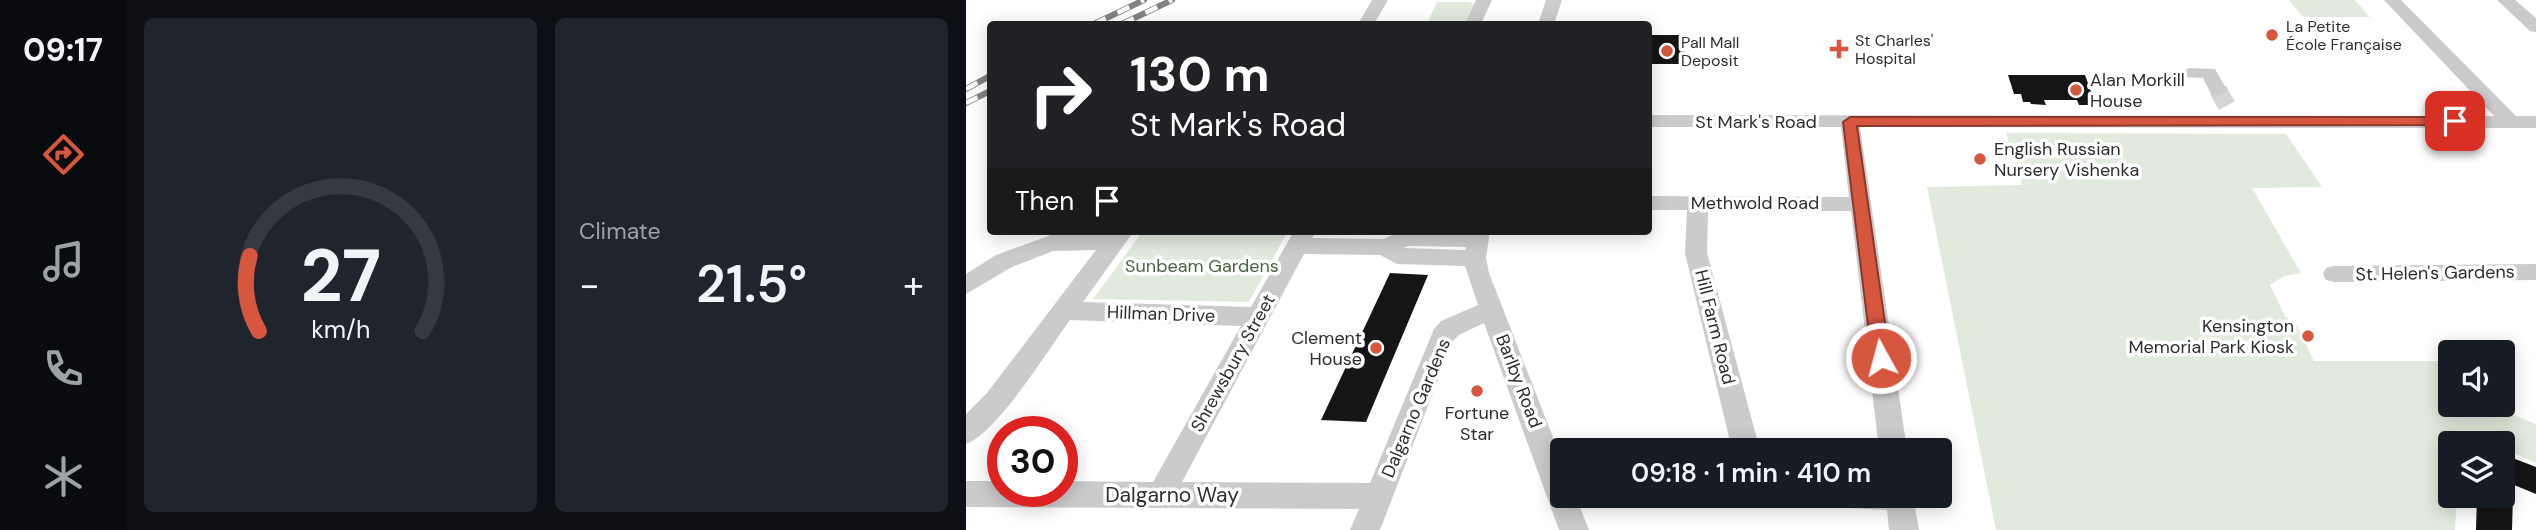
<!DOCTYPE html>
<html lang="en">
<head>
<meta charset="utf-8">
<style>
	body { margin:0; font-family:"DM Sans",sans-serif; background:#20242c; color:#f1f3f6; height:100vh; display:flex; flex-direction:column; font-size:26px; white-space:nowrap }
	* { box-sizing:border-box; margin:0 }
	p { font-size:23px; color:#9ea1a6 }
	.icon { flex:none; width:38px; height:38px; fill:none; stroke:currentColor; stroke-width:2; stroke-linecap:round; stroke-linejoin:round }
	.map { position:relative; flex:1; overflow:hidden }
	.panel { display:flex; flex-direction:column; gap:18px; padding:18px; background:#0d0f14; width:840px }
	.panel>* { flex:none }
	.hud { position:absolute; left:21px; top:21px; width:665px; height:214px; border-radius:7px; box-shadow:0 4px 18px #0003; background:#202124; color:#fff; overflow:hidden }
	.tools { position:absolute; left:1472px; top:340px; display:grid; gap:14px }
	.tools a { display:grid; place-items:center; width:77px; height:77px; border-radius:7px; background:#171b24; box-shadow:0 4px 18px #0003; font-size:35px }
	.speed { position:absolute; left:21px; top:416px; display:flex; gap:14px; font-size:35px; font-weight:700; text-align:center }
	.speed>* { display:grid; place-content:center; width:91px; height:91px; border-radius:50%; background:#171b24; box-shadow:0 4px 18px #0003; line-height:1 }
	.speed .limit { border:10px solid #d22; background:#fff; color:#111 }
	.pin { position:absolute; display:grid; place-items:center; width:60px; height:60px; color:#fff; margin:-30px; border-radius:14px; box-shadow:0 4px 10px #0006 }
	.me { position:absolute; width:77px; margin:-38px; rotate:353deg; stroke-linejoin:round; filter:drop-shadow(0 0 5px #0008) }
	.turn { display:flex; align-items:center; gap:24px; height:147px; padding:0 28px; font-size:32px }
	.turn .icon { width:91px; height:91px; stroke-width:2.5 }
	.turn b { display:block; font-size:49px; line-height:60px }
	.then { display:flex; align-items:center; height:66px; padding:0 28px; background:#0003; gap:14px; font-size:26px }
	.big { font-size:52px; font-weight:600; line-height:1.1 }
	.panel .widget { flex:1; display:flex; flex-direction:column; justify-content:center; gap:10px; min-width:0; padding:0 24px; border-radius:10px; background:#20242c }
	.panel .dial { align-items:center; gap:0 }
	.dial svg { height:182px; overflow:visible; fill:none; stroke:#363941; stroke-width:7; stroke-linecap:round; text-anchor:middle }
	.dial text { fill:#f1f3f6; stroke:none }
	.heat { display:flex; justify-content:space-between; align-items:center; font-size:38px; direction:ltr }
	.panel .tiles { flex:1; display:grid; gap:18px; grid-template-columns:repeat(2,1fr) }
	.trip { position:absolute; left:584px; top:438px; width:402px; height:70px; border-radius:7px; background:#171b24; box-shadow:0 4px 18px #0003; font-weight:600; line-height:70px; text-align:center }
	main { display:flex; flex:1; min-height:0 }
	.menu { display:flex; flex-direction:column; width:126px; justify-content:space-around; align-items:center; background:#090b0e; color:#9ea1a6 }
	.menu .icon { width:49px; height:49px }
	.menu .on { color:#d65640 }
	.menu b { font-size:32px; color:#f1f3f6 }
	.map>svg:first-child { display:block }
</style>
</head>
<body>
<main>
<nav class="menu">
<b>09:17</b>
<svg class="icon on" aria-label="directions" viewBox="0 0 24 24"><path d="M12 3l9 9-9 9-9-9zM9 14v-3h6M13 9l2 2-2 2"/></svg>
<svg class="icon" aria-label="music" viewBox="0 0 24 24"><path d="M9 18V5l10-2v13"/><circle cx="6" cy="18" r="3"/><circle cx="16" cy="16" r="3"/></svg>
<svg class="icon" aria-label="phone" viewBox="0 0 24 24"><path d="M5 4h4l2 5-3 2q2 4 5 5l2-3 5 2v4C11 20 4 13 5 4z"/></svg>
<svg class="icon" aria-label="climate" viewBox="0 0 24 24"><path d="M12 3v18M4 7l16 10M4 17L20 7"/></svg>
</nav>
<section class="panel">
<div class="tiles">
<div class="widget dial"><svg viewBox="0 0 100 80">
<path d="M14 69A42 42 0 1 1 86 69"/>
<path d="M14 69A42 42 0 0 1 10 36" stroke="#d65640"/>
<text x="50" y="56" font-size="32" font-weight="700">27</text>
<text x="50" y="72" font-size="11">km/h</text>
</svg></div>
<div class="widget"><p>Climate</p>
<div class="heat"><a>−</a><b class="big">21.5°</b><a>+</a></div>
</div>
</div>
</section>
<div class="map">
<svg width="1570" height="530" viewBox="0 0 1570 530">
	<rect width="100%" height="100%" fill="#fff"/>
	<g fill="#e1eadd">
		<path d="M1323 0H1389L1404 17H1337Z"/>
		<path d="M471 2H504L508 5 500 23H461Z"/>
		<path d="M1040 133 1320 134 1356 187 1286 188 1335 273 1318 276 1304 285 1319 316 1331 326 1348 361H1484V404H1521L1570 424V463L1537 448 1536 443H1524L1495 431 1494 443H1484V495H1491L1489 530H1030L961 187 1056 185Z"/>
		<path d="M177 231H322L283 302 127 299Z"/>
	</g>
	<g fill="#151515">
		<path d="M682 35H721L718 64H682Z"/>
		<path d="M1042 75H1119L1130 105H1113L1111 100H1078L1080 105 1065 104 1064 102H1057L1055 94H1048Z"/>
		<path d="M424 273 462 275 400 422 355 420Z"/>
		<path d="M1536 454 1570 467V494L1536 480Z"/>
		<path d="M1511 495H1547L1546 530H1510Z"/>
	</g>
	<g fill="none" stroke-linecap="round" stroke-linejoin="round">
		<path stroke="#d5d5d5" stroke-width="18" stroke-dasharray="18 10" stroke-linecap="butt" d="M1252 90 1261 106"/>
		<g fill="#cbcbcb" fill-rule="evenodd">
			<path d="M406 0H422L408 24H392Z"/>
			<path d="M510 0H526L515 24H499Z"/>
			<path d="M580 0H596L588 24H572Z"/>
			<path d="M1418 0H1435L1550 116H1570V128L894 127 941 450H913L885 211H742L741 253 794 450H766L719 253 721 210H682V196L883 197 875 127H682V115L1528 116Z"/>
			<path d="M1531 0H1549L1570 18V32L1564 31Z"/>
			<path d="M1223 68 1249 69 1261 90 1252 96 1245 94 1237 78 1217 77 1214 73Z"/>
			<path d="M145 231H168L117 302 285 307 328 231H350L346 238 417 239 437 231H524L520 258 523 273 597 463V495H609L623 530H593L518 323 493 335 487 341 414 530H384L393 509 0 507V481H37V492H96V481L187 482 275 326 104 320C82 350 32 432 0 444V414L21 393 130 250 87 251 46 267 0 294V274L30 255 85 235 143 234ZM442 246 500 247 499 250 438 248ZM338 254 414 255 431 264 499 266 512 305 475 321 468 329 404 483 216 482Z"/>
			<path d="M1570 264V280L1368 282 1360 280 1357 274 1360 268 1368 266Z"/>
			<path d="M868 495H947L953 530H923L921 510 882 508 872 504Z"/>
		</g>
		<g stroke="#838383" stroke-width="6">
			<g id="rail">
				<path d="M128 24 178 0"/>
				<path d="M156 24 206 0"/>
				<path d="M0 89 24 76"/>
				<path d="M0 103 24 91"/>
			</g>
		</g>
		<use href="#rail" stroke="#fff" stroke-width="4.5" stroke-dasharray="13" stroke-linecap="butt"/>
	</g>
	<path fill="#d65640" stroke="#8b382a" stroke-width="2" d="M884 117H1489L1495 121 1489 125 891 126 924 358 921 363H909L906 358 877 122Z"/>
	<g fill="#d65640" stroke="#fff" stroke-width="2.5">
		<circle cx="1306" cy="35" r="7"/>
		<path d="M869.5 38.5h7v7h7v7h-7v7h-7v-7h-7v-7h7z"/>
		<circle cx="701" cy="51" r="7"/>
		<circle cx="1110" cy="90" r="7"/>
		<circle cx="1014" cy="159" r="7"/>
		<circle cx="1342" cy="336" r="7"/>
		<circle cx="410" cy="348" r="7"/>
		<circle cx="511" cy="391" r="7"/>
	</g>
	<g text-anchor="middle" dominant-baseline="central" stroke-width="7" stroke-linejoin="round" paint-order="stroke">
		<g font-size="16" fill="#2e2e2e" stroke="#fff" text-anchor="start">
			<text x="1320" y="26">La Petite<tspan x="1320" dy="18">École Française</tspan></text>
			<text x="889" y="40">St Charles'<tspan x="889" dy="18">Hospital</tspan></text>
			<text x="715" y="42">Pall Mall<tspan x="715" dy="18">Deposit</tspan></text>
		</g>
		<g font-size="18" fill="#2e2e2e" stroke="#fff" text-anchor="start">
			<text x="1124" y="80">Alan Morkill<tspan x="1124" dy="21">House</tspan></text>
			<text x="1028" y="149">English Russian<tspan x="1028" dy="21">Nursery Vishenka</tspan></text>
			<text x="1328" y="326" text-anchor="end">Kensington<tspan x="1328" dy="21">Memorial Park Kiosk</tspan></text>
			<text x="396" y="338" text-anchor="end">Clement<tspan x="396" dy="21">House</tspan></text>
			<text x="511" y="413" text-anchor="middle">Fortune<tspan x="511" dy="21">Star</tspan></text>
		</g>
		<g font-size="18" fill="#2e2e2e" stroke="#fff">
			<text x="790" y="122">St Mark's Road</text>
			<text x="789" y="203">Methwold Road</text>
			<text transform="translate(1469 273) rotate(-1)">St. Helen's Gardens</text>
			<text transform="translate(195 314) rotate(2)">Hillman Drive</text>
			<text transform="translate(749 327) rotate(76)">Hill Farm Road</text>
			<text transform="translate(267 363) rotate(-61)">Shrewsbury Street</text>
			<text transform="translate(553 381) rotate(69)">Barlby Road</text>
			<text transform="translate(450 408) rotate(-67)">Dalgarno Gardens</text>
		</g>
		<g font-size="18" fill="#496640" stroke="#fff">
			<text x="236" y="266">Sunbeam Gardens</text>
		</g>
		<g font-size="21" fill="#2e2e2e" stroke="#fff">
			<text x="206" y="495">Dalgarno Way</text>
		</g>
	</g>
</svg>
<div class="tools">
<a><svg class="icon" aria-label="sound" viewBox="0 0 24 24"><path d="M4 9h4l5-4v14l-5-4H4zM17 9q2 3 0 6"/></svg></a>
<a><svg class="icon" aria-label="layers" viewBox="0 0 24 24"><path d="M12 4l9 5-9 5-9-5zM3 14l9 5 9-5"/></svg></a>
</div>
<div class="speed"><div class="limit">30</div></div>
<div class="pin" style="left:1489px;top:121px;background:#d93025"><svg class="icon" aria-label="arrive" viewBox="0 0 24 24"><path d="M6 21V4h12l-3 4 3 4H6"/></svg></div>
<svg class="me" style="left:915px;top:358px" viewBox="-20 -20 40 40"><circle r="17" fill="#d65640" stroke="#fff" stroke-width="3"/><path d="M0-11L8 9 0 5-8 9z" fill="#fff"/></svg>
<div class="trip">09:18 · 1 min · 410 m</div>
<div class="hud">
<div class="turn"><svg class="icon" aria-label="right" viewBox="0 0 24 24"><path d="M7 20v-9h11M14 6l5 5-5 5"/></svg><div><b>130 m</b>St Mark's Road</div></div>
<div class="then">Then<svg class="icon" aria-label="arrive" viewBox="0 0 24 24"><path d="M6 21V4h12l-3 4 3 4H6"/></svg></div>
</div>
</div>
</main>
</body>
</html>
